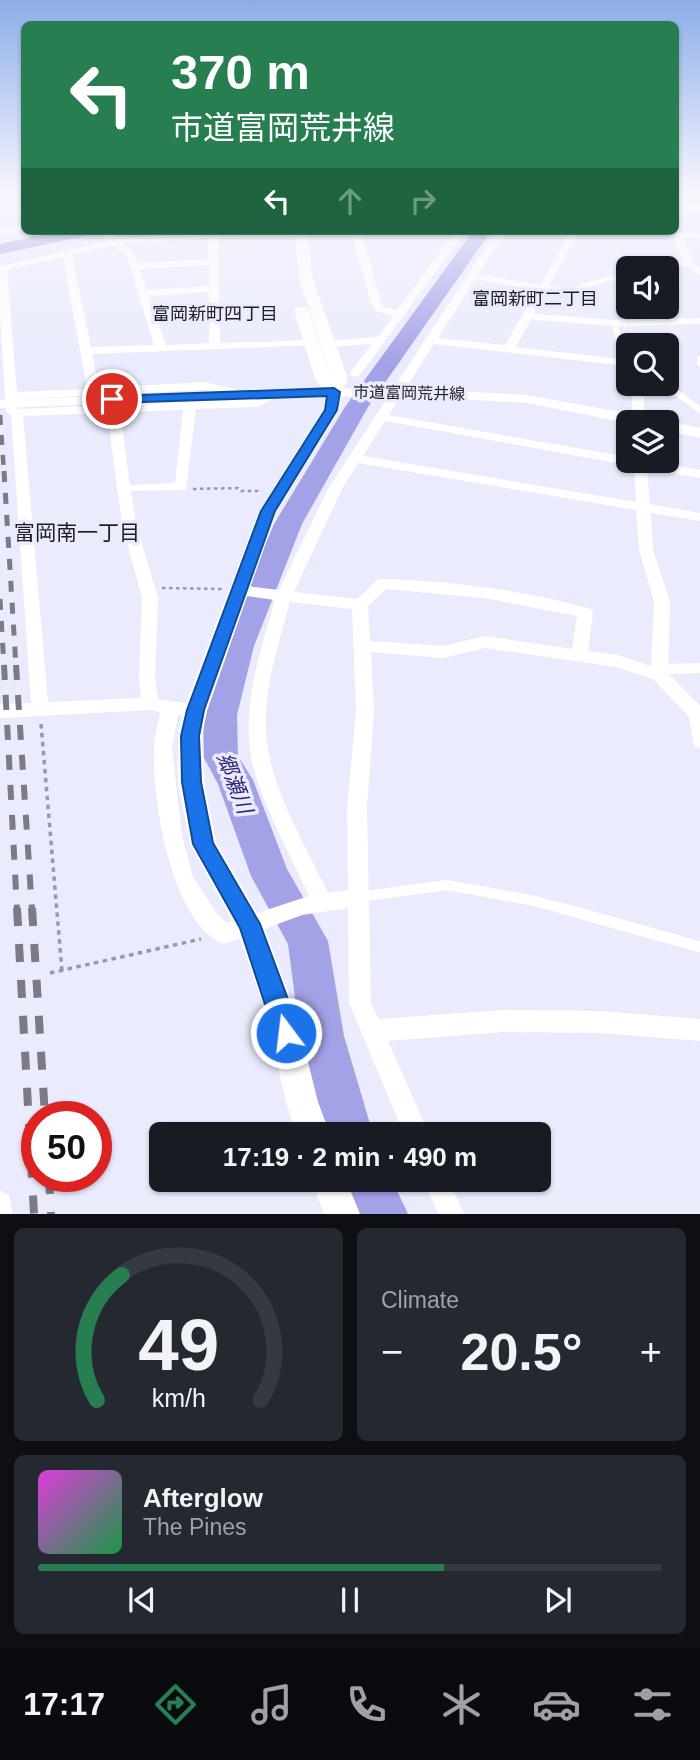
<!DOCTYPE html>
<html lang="en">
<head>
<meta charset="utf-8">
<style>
	body { margin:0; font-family:Arial,"Noto Sans JP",sans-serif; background:#242831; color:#f1f3f6; height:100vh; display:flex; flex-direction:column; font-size:26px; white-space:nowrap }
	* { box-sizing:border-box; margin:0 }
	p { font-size:23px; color:#9ea1a6 }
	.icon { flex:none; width:38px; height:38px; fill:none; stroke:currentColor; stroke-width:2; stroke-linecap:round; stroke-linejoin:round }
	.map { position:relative; height:1214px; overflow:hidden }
	.panel { display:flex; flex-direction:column; gap:14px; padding:14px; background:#0d0f14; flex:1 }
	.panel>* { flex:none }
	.hud { position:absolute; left:21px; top:21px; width:658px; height:214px; border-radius:10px; box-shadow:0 2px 5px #0004; background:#277e51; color:#fff; overflow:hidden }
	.buttons { position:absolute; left:616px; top:256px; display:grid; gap:14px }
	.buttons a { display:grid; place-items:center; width:63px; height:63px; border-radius:10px; background:#171b24; box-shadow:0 2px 5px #0004; font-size:35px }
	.speed { position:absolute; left:21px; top:1101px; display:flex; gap:14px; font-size:35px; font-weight:700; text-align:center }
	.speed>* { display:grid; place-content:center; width:91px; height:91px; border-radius:50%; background:#171b24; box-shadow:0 2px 5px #0004; line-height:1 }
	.speed .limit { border:10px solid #d22; background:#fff; color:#111 }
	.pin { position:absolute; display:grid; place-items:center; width:60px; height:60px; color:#fff; margin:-30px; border:4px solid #fff; border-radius:50%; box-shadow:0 2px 7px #0007 }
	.me { position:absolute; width:77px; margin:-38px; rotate:345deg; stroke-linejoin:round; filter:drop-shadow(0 0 5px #0008) }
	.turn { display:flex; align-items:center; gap:24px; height:147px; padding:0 35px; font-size:32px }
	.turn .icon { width:91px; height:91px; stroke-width:2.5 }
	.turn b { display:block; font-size:49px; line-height:60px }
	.lanes { display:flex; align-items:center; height:66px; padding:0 35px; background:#0003; justify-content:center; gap:35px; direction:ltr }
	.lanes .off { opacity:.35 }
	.big { font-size:52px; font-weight:700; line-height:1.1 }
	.panel .widget { flex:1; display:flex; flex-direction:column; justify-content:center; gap:10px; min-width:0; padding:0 24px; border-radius:10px; background:#242831 }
	.panel .dial { align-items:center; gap:0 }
	.dial svg { height:182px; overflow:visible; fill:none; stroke:#363941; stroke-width:7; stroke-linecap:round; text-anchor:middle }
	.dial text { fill:#f1f3f6; stroke:none }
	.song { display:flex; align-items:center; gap:21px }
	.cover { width:84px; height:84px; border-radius:10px; background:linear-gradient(135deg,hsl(300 70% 55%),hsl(140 70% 35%)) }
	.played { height:7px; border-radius:4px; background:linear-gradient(90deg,#277e51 65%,#363941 65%) }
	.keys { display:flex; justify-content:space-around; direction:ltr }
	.heat { display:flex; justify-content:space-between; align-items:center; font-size:38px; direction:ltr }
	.panel .tiles { flex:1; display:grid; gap:14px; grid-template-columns:1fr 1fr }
	.widget:last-child { grid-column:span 2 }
	.trip { position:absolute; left:149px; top:1122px; width:402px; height:70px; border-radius:10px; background:#171b24; box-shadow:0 2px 5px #0004; font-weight:700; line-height:70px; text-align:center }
	.dock { display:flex; height:112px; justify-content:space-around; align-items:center; background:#090b0e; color:#9ea1a6 }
	.dock .icon { width:49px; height:49px }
	.dock .current { color:#277e51 }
	.dock b { font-size:32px; color:#f1f3f6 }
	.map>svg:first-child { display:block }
</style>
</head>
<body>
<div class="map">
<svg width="700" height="1214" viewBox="0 0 700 1214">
	<rect width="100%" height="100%" fill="#eaebfd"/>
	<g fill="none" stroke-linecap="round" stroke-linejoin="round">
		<g fill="#a3a2e7" fill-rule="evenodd">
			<path d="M61 231H95L86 236 0 254V244Z"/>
			<path d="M473 231H491L368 407 302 524 254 646 237 715 238 756 253 780 287 869 328 941 344 1036 373 1134H325L300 1036 288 944 251 876 218 784 204 758 203 715 222 646 274 524 345 407Z"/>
			<path d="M343 1180H392L408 1214H357Z"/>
		</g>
		<g stroke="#9898a6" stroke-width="2.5" stroke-dasharray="3.5 3.5" stroke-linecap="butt">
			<path d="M193 489 238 488 241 491H262"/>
			<path d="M42 539 115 526"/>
			<path d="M162 588 222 589"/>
		</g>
		<g stroke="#9898a6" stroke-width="3.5" stroke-dasharray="4.5 4.5" stroke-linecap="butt">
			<path d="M41 724 62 971"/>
			<path d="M50 973 201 939"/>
		</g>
		<g stroke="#fff" stroke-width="4.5">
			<path d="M678 235 700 236"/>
			<path d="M657 268 689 264"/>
			<path d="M543 288 576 293 581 287 628 273"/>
			<path d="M528 316 558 318"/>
		</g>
		<g stroke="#fff" stroke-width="6">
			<path d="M536 317 615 323 700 321"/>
			<path d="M615 323 620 346 628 354"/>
			<path d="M700 359V363"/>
			<path d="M664 383 700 410"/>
		</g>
		<g stroke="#fff" stroke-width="10">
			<path d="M659 669 700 668"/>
			<path d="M359 897 447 885 535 901 567 910"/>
		</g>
		<path stroke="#fff" stroke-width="11" d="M561 908 700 947"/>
		<g fill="#fff" fill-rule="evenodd">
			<path d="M24 224V230L0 235V229Z"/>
			<path d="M676 228 681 231 693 263 700 267V275L684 264 671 231H676Z"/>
			<path d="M99 231H109L118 239 213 232 304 231 306 233 301 236 218 238 220 343 311 340 317 343 315 345 92 354 99 388 205 382 242 391V397L205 390 17 399 18 409 256 399 277 389 283 393 258 407 196 409 186 490 131 491 136 523 158 598 155 678 158 699 201 706 204 711 201 716 195 718 178 715 172 749 182 836 193 877 217 914 227 923 309 896C289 851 252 789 249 741 246 692 262 646 275 600L239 595 231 590 239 585 279 590 328 489 496 231H506L478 274 540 285 571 231H579L516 347 628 360V366L434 344 389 415 628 457V460H647L700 470V478L647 469 650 504 700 513V521L651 513 653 550 670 601 668 673 700 706V748L694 746 689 717 653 679 616 667 485 648 443 658 371 652 374 711 367 808 371 1003 379 1019 503 1010 600 1011 700 1019V1041L600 1033 503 1032 388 1041 429 1134H404L349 1003 348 908 302 915 224 944C171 924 152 799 154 749 154 737 158 724 160 712L150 710 0 718V704L31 703 11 415 6 412 0 316V266L109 241ZM208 238 209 259 138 263 134 254 124 244ZM114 245 127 257 154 345 91 347 72 255ZM63 257 87 389 17 392 7 270ZM209 265V286L147 290 140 269ZM475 279 537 290 505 345 438 338ZM209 292V343L166 345 149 296ZM183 410 175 483 130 485 120 412ZM107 413 122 523 142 598 139 678 141 698 48 702 23 416ZM385 421 634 466 636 502 363 456ZM358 463 636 510 639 550 654 601 651 666 618 655 588 651 593 613 591 609C523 590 452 581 382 579L377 580 357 599 294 592 342 489ZM386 589 484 598 577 616 572 649 485 636 443 646 370 641 368 606ZM290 602 352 609 356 711 347 808 348 890 328 893C306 846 275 796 267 744 261 696 278 647 290 602Z"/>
			<path d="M351 231H361L381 303 384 307 397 310 456 231H466L359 376 355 377 349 374 372 344 328 347 322 344 328 341 378 337 393 316 376 311 371 303Z"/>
			<rect x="632" y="383" width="12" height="39"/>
			<path d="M423 1180H449L464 1214H438Z"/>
			<path d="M0 1191 9 1195 13 1214H0Z"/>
		</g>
		<g fill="#fff" fill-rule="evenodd">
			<path d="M700 202V209L676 217V210Z"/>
			<path d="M297 231H622L616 234 301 236 297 235Z"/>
			<path d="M395 388 527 395 648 417 655 422 628 423 527 403 395 396 277 397 0 408V400L277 389Z"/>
			<path d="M667 421 700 428V438L667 431Z"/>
		</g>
		<g fill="#fff" fill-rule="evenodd">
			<path d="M295 231H307L313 279 348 379 342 392 339 410 277 511 207 711 202 736 204 782 216 842 263 924 295 1010 318 1102 330 1134H296L286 1102 265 1010 236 928 190 844 178 782V736L183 711 259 511 323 410 326 392 315 379 294 310 296 307H306L308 310 332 379 299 279Z"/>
			<path d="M312 1180H346L360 1214H324Z"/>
		</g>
		<path stroke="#7b7b87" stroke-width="4.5" stroke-dasharray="10 10" stroke-linecap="butt" d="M0 415 4 473"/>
		<g stroke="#7b7b87" stroke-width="5" stroke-dasharray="11 11" stroke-linecap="butt">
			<path d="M4 471 16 667"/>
			<path d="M0 599 4 667"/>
		</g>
		<g stroke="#7b7b87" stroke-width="6" stroke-dasharray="15 15" stroke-linecap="butt">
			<path d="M4 665 17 910"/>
			<path d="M16 665 32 910"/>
		</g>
		<g stroke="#7b7b87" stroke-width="8" stroke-dasharray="18 18" stroke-linecap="butt">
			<path d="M17 908 34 1214"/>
			<path d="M32 908 45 1116"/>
			<path d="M49 1176 51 1214"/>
		</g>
	</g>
	<linearGradient id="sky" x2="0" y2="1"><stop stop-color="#8cade8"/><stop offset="0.53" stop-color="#f6f6fe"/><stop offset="1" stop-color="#f6f6fe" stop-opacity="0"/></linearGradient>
	<rect width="700" height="364" fill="url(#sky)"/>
	<path fill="#1a73e8" stroke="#114b97" stroke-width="2" d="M334 388 340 392 337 410 275 511 204 710 199 736 201 782 213 843 260 924 292 1010 298 1033 294 1041 286 1044 277 1041 240 928 193 844 182 782 181 736 187 710 261 511 325 410 327 396 112 403 106 399 112 396Z"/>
	<g text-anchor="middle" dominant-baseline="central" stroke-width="7" stroke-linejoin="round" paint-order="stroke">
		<g font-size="16" fill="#1d1d24" stroke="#eaebfd">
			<text transform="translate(409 393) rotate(1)">市道富岡荒井線</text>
		</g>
		<g font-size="18" fill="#1d1d24" stroke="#eaebfd">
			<text x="535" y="299">富岡新町二丁目</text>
			<text x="215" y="314">富岡新町四丁目</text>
		</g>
		<g font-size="21" fill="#1d1d24" stroke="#eaebfd">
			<text x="77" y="532">富岡南一丁目</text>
		</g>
		<g font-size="21" font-style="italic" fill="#322674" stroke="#eaebfd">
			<text transform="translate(235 783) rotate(69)">郷瀬川</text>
		</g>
	</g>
</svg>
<div class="buttons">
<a><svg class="icon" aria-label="sound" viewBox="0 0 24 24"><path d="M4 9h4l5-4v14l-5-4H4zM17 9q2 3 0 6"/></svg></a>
<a><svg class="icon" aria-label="search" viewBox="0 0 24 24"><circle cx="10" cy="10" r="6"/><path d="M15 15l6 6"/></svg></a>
<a><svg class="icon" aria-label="layers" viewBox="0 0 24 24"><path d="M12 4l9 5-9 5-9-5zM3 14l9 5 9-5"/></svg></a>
</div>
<div class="speed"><div class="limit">50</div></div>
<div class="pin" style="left:112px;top:399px;background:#d93025"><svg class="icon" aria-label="arrive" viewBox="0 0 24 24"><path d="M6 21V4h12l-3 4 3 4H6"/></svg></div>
<svg class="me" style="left:286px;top:1033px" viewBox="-20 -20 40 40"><circle r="17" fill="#1a73e8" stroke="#fff" stroke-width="3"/><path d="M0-11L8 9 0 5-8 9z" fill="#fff"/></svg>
<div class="trip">17:19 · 2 min · 490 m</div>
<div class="hud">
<div class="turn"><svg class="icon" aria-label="left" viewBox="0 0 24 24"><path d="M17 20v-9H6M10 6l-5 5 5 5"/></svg><div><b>370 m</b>市道富岡荒井線</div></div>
<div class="lanes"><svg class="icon" aria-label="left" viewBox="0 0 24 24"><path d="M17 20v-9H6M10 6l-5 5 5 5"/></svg><svg class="icon off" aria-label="ahead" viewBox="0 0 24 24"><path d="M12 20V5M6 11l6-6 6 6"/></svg><svg class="icon off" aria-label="right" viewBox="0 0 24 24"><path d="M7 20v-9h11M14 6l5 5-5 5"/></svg></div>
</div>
</div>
<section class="panel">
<div class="tiles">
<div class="widget dial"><svg viewBox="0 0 100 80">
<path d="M14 69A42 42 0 1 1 86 69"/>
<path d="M14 69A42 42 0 0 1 25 14" stroke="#277e51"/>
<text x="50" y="56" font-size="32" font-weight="700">49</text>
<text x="50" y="72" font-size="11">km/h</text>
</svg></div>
<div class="widget"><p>Climate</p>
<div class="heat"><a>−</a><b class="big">20.5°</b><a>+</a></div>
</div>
<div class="widget">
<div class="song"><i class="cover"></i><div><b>Afterglow</b><p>The Pines</p></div></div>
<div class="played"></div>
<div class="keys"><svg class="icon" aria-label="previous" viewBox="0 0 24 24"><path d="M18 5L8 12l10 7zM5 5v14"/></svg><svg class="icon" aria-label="pause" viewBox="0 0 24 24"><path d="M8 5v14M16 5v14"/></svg><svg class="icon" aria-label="next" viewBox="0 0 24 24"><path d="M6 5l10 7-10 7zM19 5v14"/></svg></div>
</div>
</div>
</section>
<nav class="dock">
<b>17:17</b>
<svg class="icon current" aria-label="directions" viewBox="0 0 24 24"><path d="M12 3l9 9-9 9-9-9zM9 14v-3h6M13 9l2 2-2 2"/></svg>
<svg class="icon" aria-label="music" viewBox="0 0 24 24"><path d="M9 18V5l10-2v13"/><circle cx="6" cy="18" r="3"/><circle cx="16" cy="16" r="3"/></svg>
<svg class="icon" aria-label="phone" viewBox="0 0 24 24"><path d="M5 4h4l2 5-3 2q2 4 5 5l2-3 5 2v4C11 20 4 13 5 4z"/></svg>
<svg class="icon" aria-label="climate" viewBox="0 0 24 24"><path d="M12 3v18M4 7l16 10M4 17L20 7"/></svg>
<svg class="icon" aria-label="car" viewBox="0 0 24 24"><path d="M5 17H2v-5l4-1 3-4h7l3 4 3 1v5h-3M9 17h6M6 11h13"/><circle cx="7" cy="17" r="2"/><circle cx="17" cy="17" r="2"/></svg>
<svg class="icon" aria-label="filters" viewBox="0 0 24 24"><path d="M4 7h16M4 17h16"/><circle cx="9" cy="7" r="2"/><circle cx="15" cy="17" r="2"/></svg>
</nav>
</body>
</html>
